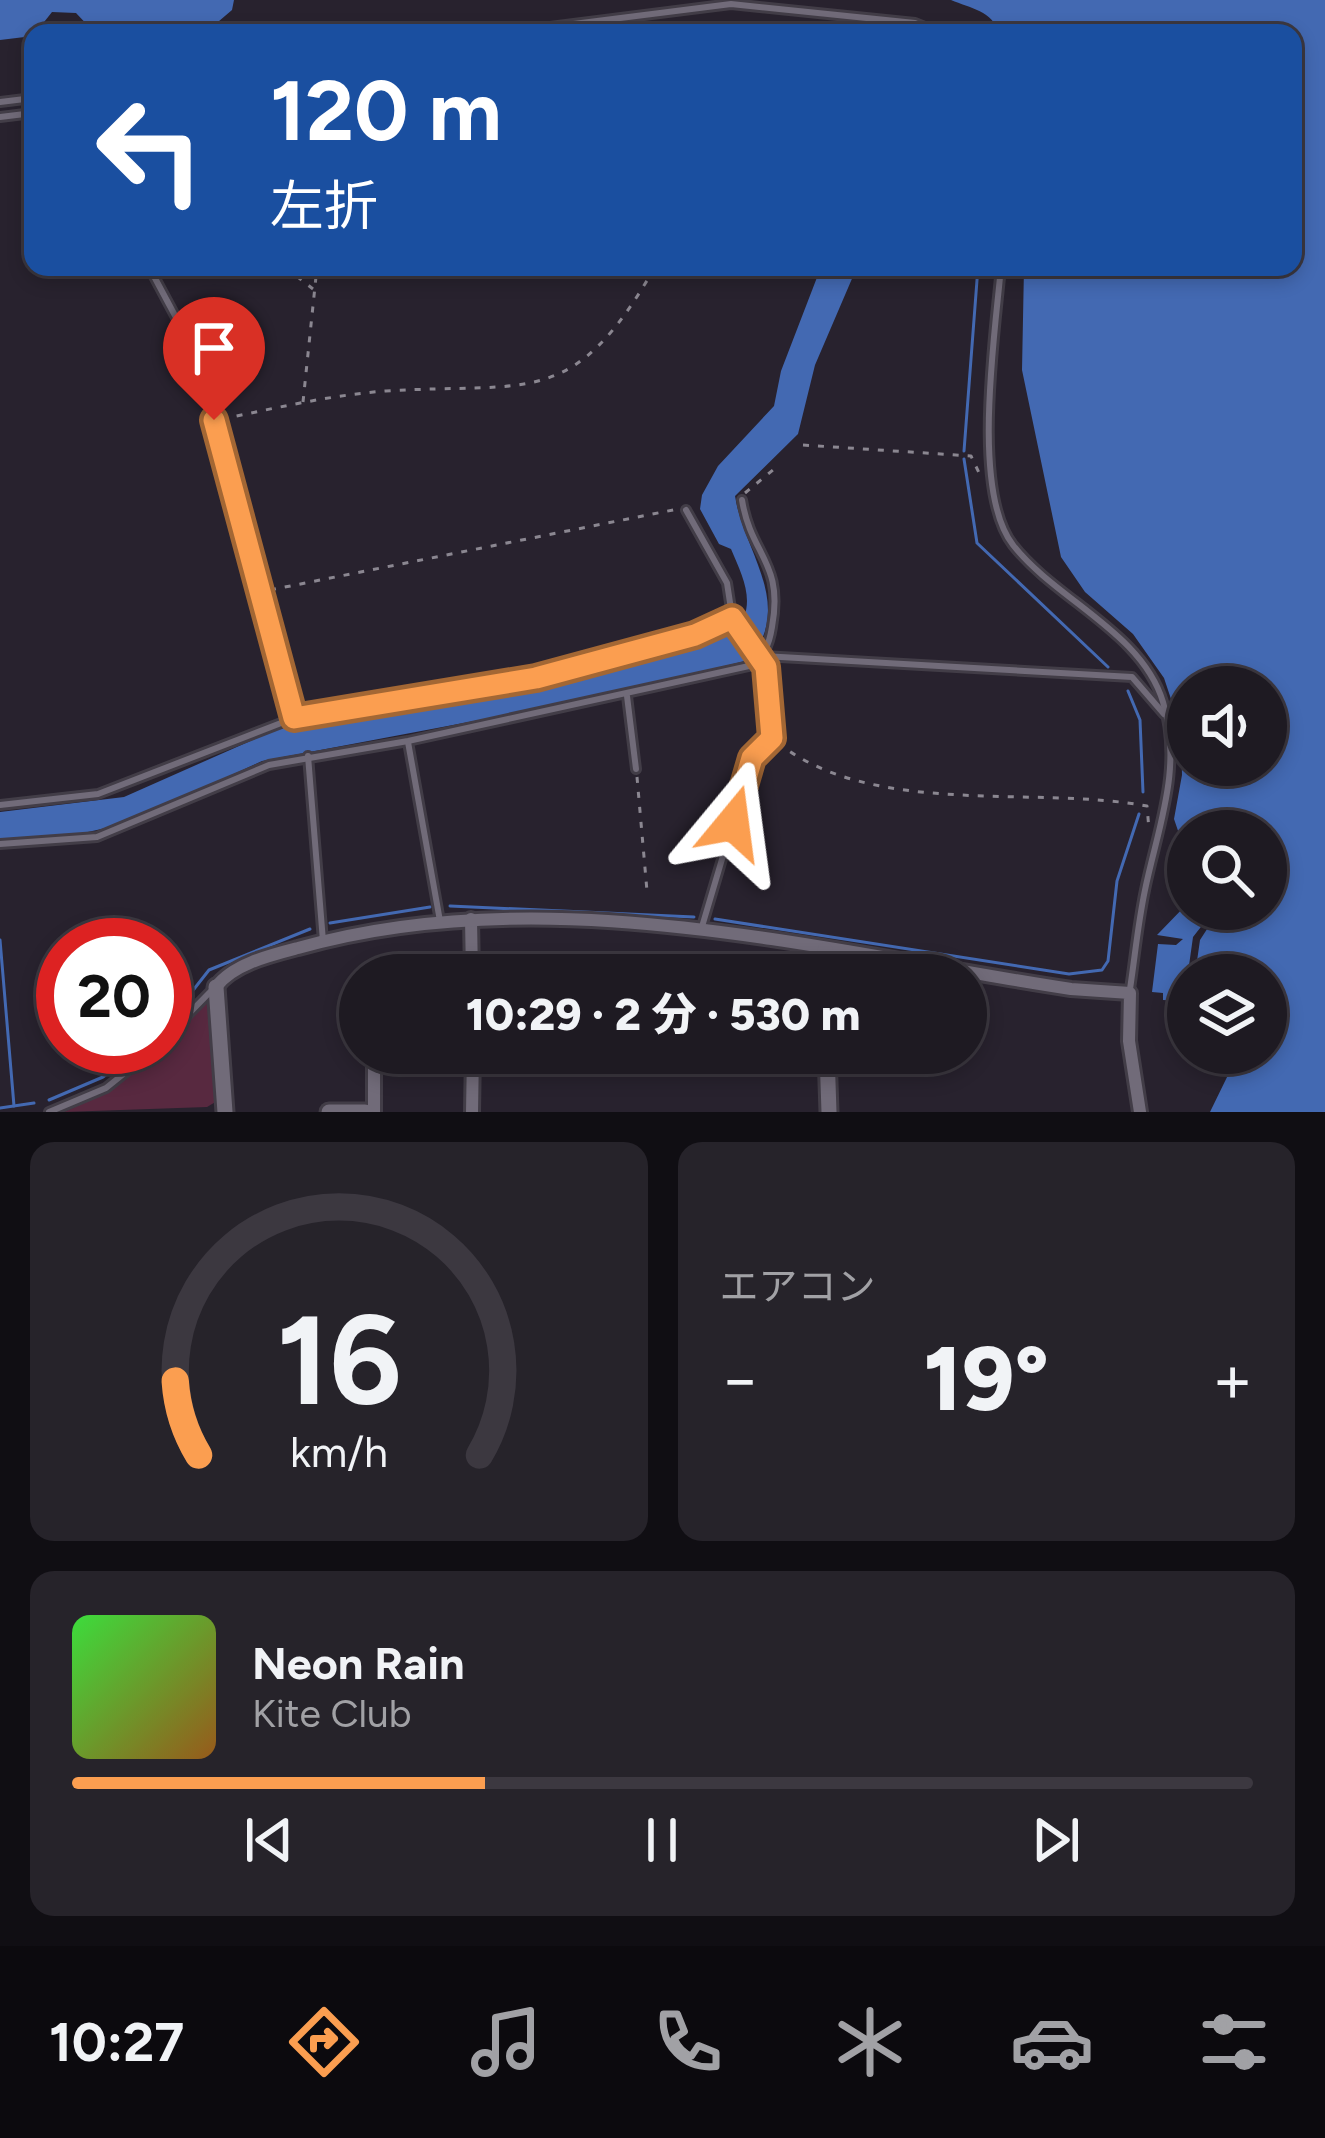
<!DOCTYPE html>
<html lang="ja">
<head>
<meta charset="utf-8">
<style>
	body { margin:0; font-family:Figtree,"Noto Sans JP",sans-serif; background:#26232a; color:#f1f3f6; height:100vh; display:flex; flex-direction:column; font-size:45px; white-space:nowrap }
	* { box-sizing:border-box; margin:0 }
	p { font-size:39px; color:#a1a1a5 }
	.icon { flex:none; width:66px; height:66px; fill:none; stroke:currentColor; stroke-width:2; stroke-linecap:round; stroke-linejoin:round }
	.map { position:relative; height:1112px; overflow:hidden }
	.side { display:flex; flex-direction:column; gap:30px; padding:30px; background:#100e13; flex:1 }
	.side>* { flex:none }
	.banner { position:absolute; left:24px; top:24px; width:1278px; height:252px; border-radius:24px; box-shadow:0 6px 18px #0003,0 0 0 3px #3c3840; background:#1a4fa0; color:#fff; overflow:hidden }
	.tools { position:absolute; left:1167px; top:666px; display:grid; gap:24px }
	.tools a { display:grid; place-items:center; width:120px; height:120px; border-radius:50%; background:#1e1a22; box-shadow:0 6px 18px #0003,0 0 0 3px #3c3840; font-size:60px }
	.speed { position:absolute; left:36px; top:918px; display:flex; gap:24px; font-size:60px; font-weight:700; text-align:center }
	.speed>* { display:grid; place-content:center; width:156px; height:156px; border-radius:50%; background:#1e1a22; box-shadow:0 6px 18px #0003,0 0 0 3px #3c3840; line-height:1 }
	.speed .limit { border:18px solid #d22; background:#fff; color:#111 }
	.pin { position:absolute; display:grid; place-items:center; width:102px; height:102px; color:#fff; margin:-123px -51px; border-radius:50% 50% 50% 0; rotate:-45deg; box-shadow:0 0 12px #0007 }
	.pin .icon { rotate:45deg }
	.me { position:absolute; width:132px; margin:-66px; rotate:16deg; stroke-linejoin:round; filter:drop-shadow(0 0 9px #0008) }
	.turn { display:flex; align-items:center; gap:42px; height:252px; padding:0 48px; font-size:54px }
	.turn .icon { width:156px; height:156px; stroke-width:2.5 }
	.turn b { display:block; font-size:84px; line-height:102px }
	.big { font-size:90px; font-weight:800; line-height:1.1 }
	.side .widget { flex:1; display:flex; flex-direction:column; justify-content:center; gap:18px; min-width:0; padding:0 42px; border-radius:24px; background:#26232a }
	.side .dial { align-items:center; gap:0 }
	.dial svg { height:312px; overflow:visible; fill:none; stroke:#3c3840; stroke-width:7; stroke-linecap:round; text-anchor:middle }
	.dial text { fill:#f1f3f6; stroke:none }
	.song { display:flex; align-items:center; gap:36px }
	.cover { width:144px; height:144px; border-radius:18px; background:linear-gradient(135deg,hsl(120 70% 55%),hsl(30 70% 35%)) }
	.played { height:12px; border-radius:6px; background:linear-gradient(90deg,#fb9e50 35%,#3c3840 35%) }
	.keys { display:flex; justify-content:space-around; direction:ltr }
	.heat { display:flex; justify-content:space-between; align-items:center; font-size:66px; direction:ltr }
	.side .tiles { flex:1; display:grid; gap:30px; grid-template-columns:1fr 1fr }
	.widget:last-child { grid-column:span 2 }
	.trip { position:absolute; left:339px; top:954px; width:648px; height:120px; border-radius:60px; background:#1e1a22; box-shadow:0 6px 18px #0003,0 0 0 3px #3c3840; font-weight:800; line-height:120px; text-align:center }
	.tabs { display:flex; height:192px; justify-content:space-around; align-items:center; background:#0c0a0e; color:#a1a1a5 }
	.tabs .icon { width:84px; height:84px }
	.tabs .current { color:#fb9e50 }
	.tabs b { font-size:54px; color:#f1f3f6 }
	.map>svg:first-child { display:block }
</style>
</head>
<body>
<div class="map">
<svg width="1325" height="1112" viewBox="0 0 1325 1112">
	<rect width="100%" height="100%" fill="#28222e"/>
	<path fill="#582940" d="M201 1001H211L217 1101 207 1107 64 1112C131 1082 156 1056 201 1001Z"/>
	<g fill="#4369b2" fill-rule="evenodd">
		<path d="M0 0H234L232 10 205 33H95L76 13 52 12 33 36 0 40Z"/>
		<path d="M951 0H1325V1112H1210L1229 1073 1220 1053H1266V975H1195L1200 940 1220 909H1266V831H1188V860L1174 819 1182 775 1181 729 1164 678 1133 634 1085 592 1061 557 1022 370 1024 267H1293V33H999C993 11 970 8 951 0ZM1266 687V765H1188V687Z"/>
		<path d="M821 267H857L815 365 798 434 735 496C744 553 795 604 749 660L597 698 262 761 128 823 70 836 0 839V812L124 797 275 730 321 718 508 692 733 632C759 608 743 577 731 549L719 544 700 509 702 495 718 466 774 406 781 371Z"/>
		<path d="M1188 903V909H1215L1193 937 1184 1001 1163 1000V993L1152 992 1158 944 1176 945 1183 939 1157 935Z"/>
	</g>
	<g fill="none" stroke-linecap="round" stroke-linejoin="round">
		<g stroke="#4369b2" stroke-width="3">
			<path d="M964 451 978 267"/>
			<path d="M964 459 977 543 1108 667"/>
			<path d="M1128 691 1140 720 1143 792"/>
			<path d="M450 906 694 917"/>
			<path d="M715 919 1069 974 1102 970 1108 961 1117 881 1139 814"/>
			<path d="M330 923 430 907"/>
			<path d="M0 940 14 1106"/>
			<path d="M165 1026 209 970 310 929"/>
			<path d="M49 1100 103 1077 145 1047"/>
			<path d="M0 1108 34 1103"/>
		</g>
		<g stroke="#423d47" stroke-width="12">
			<g id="service">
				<path d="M502 33 731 4 915 23 940 33"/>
				<path d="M0 102 33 98"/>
				<path d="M0 117 33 113"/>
				<path d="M149 267 195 353 294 718"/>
				<path d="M1001 267C995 334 971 491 1013 545 1056 600 1142 632 1163 702 1183 768 1158 827 1145 890 1138 923 1135 956 1130 989"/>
				<path d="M686 510 727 583 733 622 763 656 1132 677 1164 714"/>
				<path d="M627 696 636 769"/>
				<path d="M408 742 440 921"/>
				<path d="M308 756 323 941"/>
				<path d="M0 805 98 794 294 718 572 670 695 635 732 618"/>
				<path d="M0 844 97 837 269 765 408 741 749 666C764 656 769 646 772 627 784 562 751 556 742 500"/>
				<path d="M701 930 752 758 772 738 763 656"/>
				<path d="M165 1038 213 989"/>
				<path d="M49 1112 106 1088 157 1047"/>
			</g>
		</g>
		<g stroke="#423d47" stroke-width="18">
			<g id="minor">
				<path d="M471 919 472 975"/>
				<path d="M216 987C233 964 271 955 298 948 548 877 821 951 1071 989L1130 993 1129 1041 1140 1112"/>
				<path d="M374 1112V1066L379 1063 473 1056"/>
				<path d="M472 1112 473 1053"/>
			</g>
		</g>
		<g stroke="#423d47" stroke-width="21">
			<g id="tertiary">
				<path d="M825 950 826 975"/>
				<path d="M216 987 225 1112"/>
				<path d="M827 1053 829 1112"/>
				<path d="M329 1112H365"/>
			</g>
		</g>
		<g stroke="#8b8791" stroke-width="3" stroke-dasharray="6 9" stroke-linecap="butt">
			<path d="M285 267 313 289"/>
			<path d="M303 402 317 267"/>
			<path d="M222 419C276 408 331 395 386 391 531 382 573 410 655 267"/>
			<path d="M803 445 971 456 981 477"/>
			<path d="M745 493 773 470"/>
			<path d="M270 590 678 509"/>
			<path d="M778 743C874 818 1034 785 1147 806L1149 830"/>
			<path d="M637 777 647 891"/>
		</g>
		<use href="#service" stroke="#716b79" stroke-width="6"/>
		<use href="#minor" stroke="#716b79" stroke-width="12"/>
		<use href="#tertiary" stroke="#716b79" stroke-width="15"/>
	</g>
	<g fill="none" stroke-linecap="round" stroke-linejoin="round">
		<g stroke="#a36734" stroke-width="30">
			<path id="route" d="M214 420 294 718 536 678 695 635 732 618 766 667 772 738 752 758 733 823"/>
		</g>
		<use href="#route" stroke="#fb9e50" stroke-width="21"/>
	</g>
</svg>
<div class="tools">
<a><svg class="icon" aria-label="sound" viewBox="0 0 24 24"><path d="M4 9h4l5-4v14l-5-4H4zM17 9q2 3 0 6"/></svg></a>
<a><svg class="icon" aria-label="search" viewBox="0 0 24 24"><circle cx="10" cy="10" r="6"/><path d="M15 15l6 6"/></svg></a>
<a><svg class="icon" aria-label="layers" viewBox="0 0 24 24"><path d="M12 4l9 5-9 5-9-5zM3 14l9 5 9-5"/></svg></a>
</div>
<div class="speed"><div class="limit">20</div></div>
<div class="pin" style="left:214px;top:420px;background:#d93025"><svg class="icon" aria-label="arrive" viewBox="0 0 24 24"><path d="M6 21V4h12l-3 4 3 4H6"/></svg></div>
<svg class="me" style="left:733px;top:823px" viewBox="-20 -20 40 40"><path d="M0-17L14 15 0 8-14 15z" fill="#fb9e50" stroke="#fff" stroke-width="4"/></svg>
<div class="trip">10:29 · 2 分 · 530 m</div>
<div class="banner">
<div class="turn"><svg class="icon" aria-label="left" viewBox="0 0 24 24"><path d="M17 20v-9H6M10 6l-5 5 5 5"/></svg><div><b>120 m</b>左折</div></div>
</div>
</div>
<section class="side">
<div class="tiles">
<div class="widget dial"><svg viewBox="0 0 100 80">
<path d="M14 69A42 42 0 1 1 86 69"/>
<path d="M14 69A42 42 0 0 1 8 50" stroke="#fb9e50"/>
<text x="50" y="56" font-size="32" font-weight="700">16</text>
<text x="50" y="72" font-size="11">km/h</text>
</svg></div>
<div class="widget"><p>エアコン</p>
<div class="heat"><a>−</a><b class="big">19°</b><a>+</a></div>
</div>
<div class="widget">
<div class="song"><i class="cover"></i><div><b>Neon Rain</b><p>Kite Club</p></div></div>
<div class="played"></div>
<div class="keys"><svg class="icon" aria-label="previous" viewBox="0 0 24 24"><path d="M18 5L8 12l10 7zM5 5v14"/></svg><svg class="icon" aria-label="pause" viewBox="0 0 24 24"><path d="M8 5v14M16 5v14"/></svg><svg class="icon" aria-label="next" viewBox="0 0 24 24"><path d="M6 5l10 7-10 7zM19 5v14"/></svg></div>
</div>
</div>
</section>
<nav class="tabs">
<b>10:27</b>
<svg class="icon current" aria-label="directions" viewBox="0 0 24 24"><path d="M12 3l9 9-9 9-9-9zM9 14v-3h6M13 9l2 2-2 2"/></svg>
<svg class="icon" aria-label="music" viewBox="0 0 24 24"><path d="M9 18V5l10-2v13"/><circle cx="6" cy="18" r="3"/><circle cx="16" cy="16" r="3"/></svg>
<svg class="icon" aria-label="phone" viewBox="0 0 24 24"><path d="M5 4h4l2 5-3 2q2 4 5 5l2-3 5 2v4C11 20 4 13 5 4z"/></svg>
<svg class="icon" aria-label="climate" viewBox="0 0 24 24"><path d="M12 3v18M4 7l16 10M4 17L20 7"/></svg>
<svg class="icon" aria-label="car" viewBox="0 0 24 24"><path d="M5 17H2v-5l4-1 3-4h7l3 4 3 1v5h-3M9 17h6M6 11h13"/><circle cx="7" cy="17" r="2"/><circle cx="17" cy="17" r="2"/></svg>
<svg class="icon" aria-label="filters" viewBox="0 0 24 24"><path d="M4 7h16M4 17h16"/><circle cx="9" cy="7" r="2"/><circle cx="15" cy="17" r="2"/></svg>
</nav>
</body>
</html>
